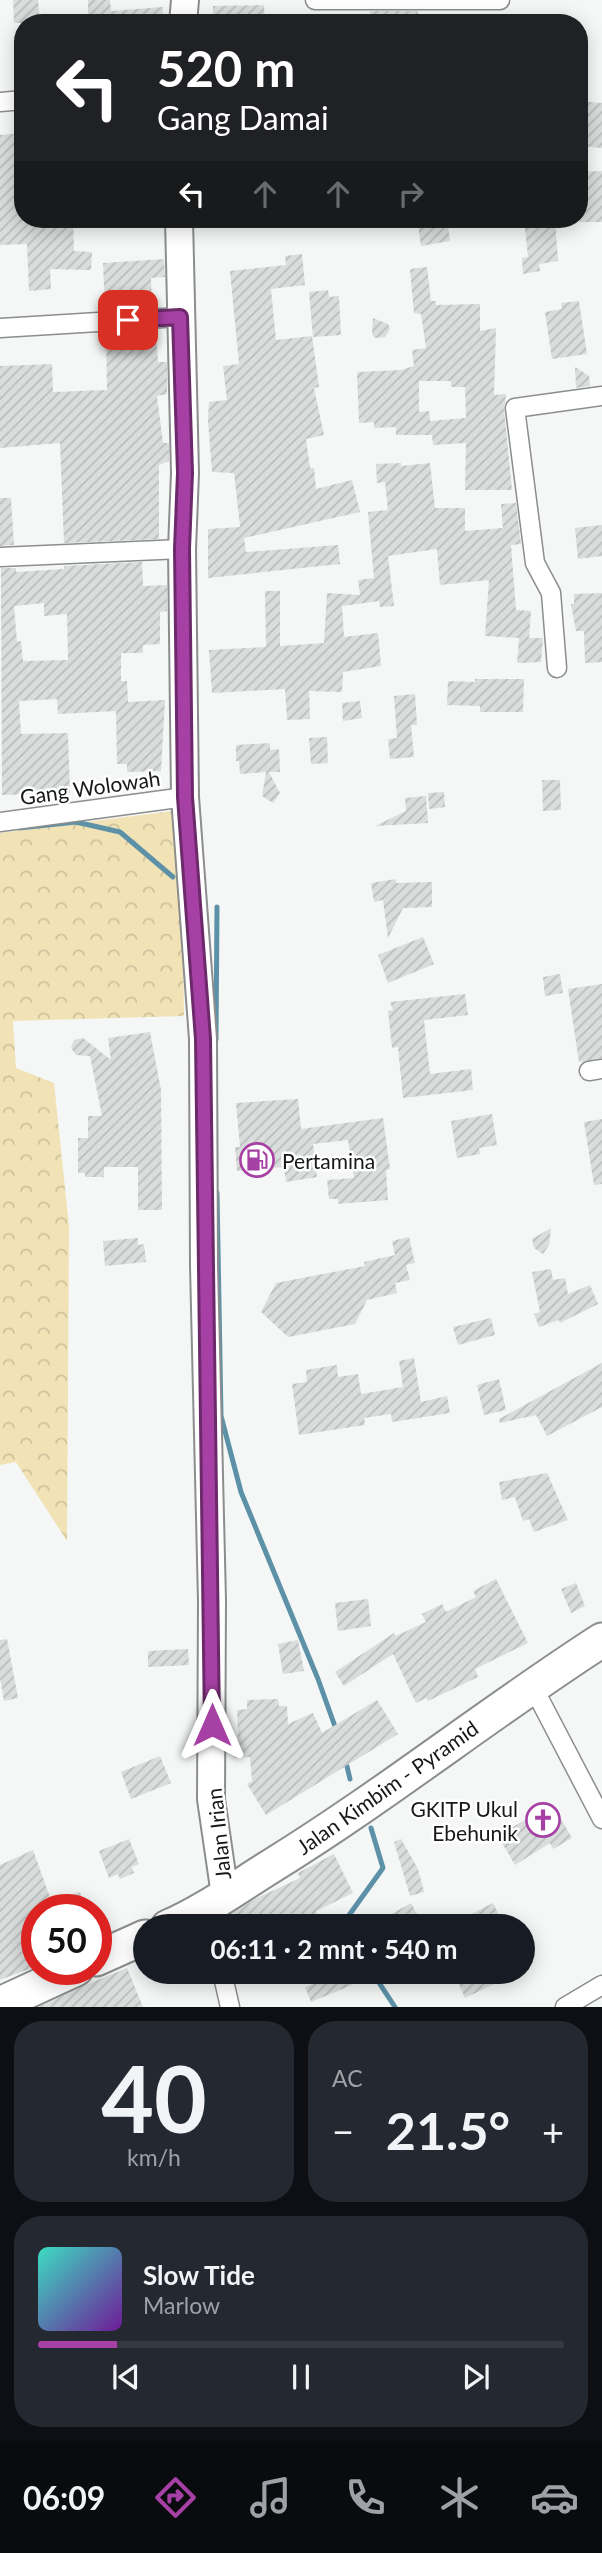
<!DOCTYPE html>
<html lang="id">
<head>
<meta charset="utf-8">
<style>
	body { margin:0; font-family:Lato,sans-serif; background:#242831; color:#f1f3f6; height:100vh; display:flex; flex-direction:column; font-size:26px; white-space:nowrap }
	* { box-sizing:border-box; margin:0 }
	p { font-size:23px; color:#9ea1a6 }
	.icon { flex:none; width:38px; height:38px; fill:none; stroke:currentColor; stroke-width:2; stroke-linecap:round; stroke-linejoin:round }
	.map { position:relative; height:2007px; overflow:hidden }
	.side { display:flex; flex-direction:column; gap:14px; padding:14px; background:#0d0f14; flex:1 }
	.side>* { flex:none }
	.guide { position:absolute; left:14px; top:14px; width:574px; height:214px; border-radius:28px; box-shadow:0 4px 18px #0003; background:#202124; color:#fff; overflow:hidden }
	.speed { position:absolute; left:21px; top:1894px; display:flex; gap:14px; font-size:35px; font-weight:700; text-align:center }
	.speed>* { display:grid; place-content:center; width:91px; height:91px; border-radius:50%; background:#171b24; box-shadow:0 4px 18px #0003; line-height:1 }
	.speed .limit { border:10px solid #d22; background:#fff; color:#111 }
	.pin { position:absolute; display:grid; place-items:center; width:60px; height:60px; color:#fff; margin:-30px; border-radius:14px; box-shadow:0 4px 10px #0006 }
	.me { position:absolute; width:77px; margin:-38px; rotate:0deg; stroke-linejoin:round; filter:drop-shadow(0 0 5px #0008) }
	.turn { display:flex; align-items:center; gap:24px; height:147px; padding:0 28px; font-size:32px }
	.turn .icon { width:91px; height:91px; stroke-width:2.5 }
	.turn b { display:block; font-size:49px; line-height:60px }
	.lanes { display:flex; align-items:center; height:66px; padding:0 28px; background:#0003; justify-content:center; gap:35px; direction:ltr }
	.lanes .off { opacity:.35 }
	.big { font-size:52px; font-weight:700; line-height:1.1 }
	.side .widget { flex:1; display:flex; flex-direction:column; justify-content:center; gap:10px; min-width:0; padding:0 24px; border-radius:28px; background:#242831 }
	.side .dial { align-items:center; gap:0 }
	.dial b { font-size:91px; line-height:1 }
	.song { display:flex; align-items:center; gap:21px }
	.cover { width:84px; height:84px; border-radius:10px; background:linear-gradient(135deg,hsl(170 70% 55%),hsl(280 70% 35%)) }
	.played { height:7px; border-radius:4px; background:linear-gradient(90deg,#a640a4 15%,#363941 15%) }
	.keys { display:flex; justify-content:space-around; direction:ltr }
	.heat { display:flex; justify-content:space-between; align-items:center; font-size:38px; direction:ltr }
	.side .tiles { flex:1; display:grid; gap:14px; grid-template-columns:1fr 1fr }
	.widget:last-child { grid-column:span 2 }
	.trip { position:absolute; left:133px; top:1914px; width:402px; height:70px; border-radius:35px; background:#171b24; box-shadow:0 4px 18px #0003; font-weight:700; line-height:70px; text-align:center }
	.tab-bar { display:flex; height:112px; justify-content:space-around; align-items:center; background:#090b0e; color:#9ea1a6 }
	.tab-bar .icon { width:49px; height:49px }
	.tab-bar .active { color:#a640a4 }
	.tab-bar b { font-size:32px; color:#f1f3f6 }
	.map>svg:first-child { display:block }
</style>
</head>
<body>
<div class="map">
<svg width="602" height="2007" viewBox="0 0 602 2007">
	<defs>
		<pattern id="forest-crowns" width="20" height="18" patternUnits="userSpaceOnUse" patternTransform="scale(1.75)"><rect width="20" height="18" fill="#f2e3b6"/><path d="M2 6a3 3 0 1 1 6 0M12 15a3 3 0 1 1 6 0" fill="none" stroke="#cfc29c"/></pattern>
		<pattern id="building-hatch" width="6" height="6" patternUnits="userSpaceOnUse" patternTransform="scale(1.75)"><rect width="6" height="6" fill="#d9dddc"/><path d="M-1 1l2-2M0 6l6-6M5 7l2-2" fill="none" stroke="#babdbc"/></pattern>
	</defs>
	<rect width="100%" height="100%" fill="#f4f7f5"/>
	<path fill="url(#forest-crowns)" d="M181 810 184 1016 13 1021 16 1068 54 1083 69 1226 67 1541 16 1462 0 1465V833Z"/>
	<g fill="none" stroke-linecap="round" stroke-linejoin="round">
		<g stroke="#5c91a8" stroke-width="5">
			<path d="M19 828 76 822 120 832 173 877"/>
			<path d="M216 1040 217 907"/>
			<path d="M217 1193 221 1416 241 1492 318 1679 337 1732"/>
			<path d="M345 1758 350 1779"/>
			<path d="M351 1927 347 1918 383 1868 371 1828"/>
			<path d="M372 1972 395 2007"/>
		</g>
	</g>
	<g fill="url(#building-hatch)" fill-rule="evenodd">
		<path d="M13 0H38L40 23H14Z"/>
		<path d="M88 0H110L111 11 163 7V23H88Z"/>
		<path d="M264 5 265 23H213V6Z"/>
		<path d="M370 11H418V23H369Z"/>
		<path d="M579 101 602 103V148L579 146Z"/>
		<path d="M23 133V219H73L74 251 92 252 91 270 50 269 51 289 29 291 27 244 0 245V135Z"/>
		<path d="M602 171V222H579V172Z"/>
		<path d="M417 219H447L450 241 421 246Z"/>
		<path d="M524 219H555L558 261 539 264 540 271 523 274 522 258 528 257Z"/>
		<path d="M302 254 305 285 271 289 276 340 312 336 319 387 314 388 324 435 306 439 310 468H314L316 489 352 480 360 512 244 538 246 552 338 545 340 564 208 578V529L240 527 234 473 212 472 208 420 209 402 227 400 223 366 239 364 230 271 286 265 285 256Z"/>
		<path d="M164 259 165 277 151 278 152 307 105 310 103 263Z"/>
		<path d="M427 267 431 301H436V305L480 304V331L496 328 494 395 506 394 504 409 512 490H465L466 443 433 445 432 435H396V427L374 428V422L359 423 357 372 401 370 414 366 412 350 426 348 421 314 414 313 410 269ZM419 381H451V387H465L466 418 430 421 429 411 419 412Z"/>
		<path d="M328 290 329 297 339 296 341 335 313 337 309 292Z"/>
		<path d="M579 301 587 354 552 359 545 312 562 309 561 303Z"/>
		<path d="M373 318 388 324 390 329 385 337 375 338 372 334Z"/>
		<path d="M156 330 158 362H167V394L157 396 163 443H169V461L159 465V539L64 543 60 443 0 448V366L52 364 53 392 107 390 106 333Z"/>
		<path d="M575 367 589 376 590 386 576 388Z"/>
		<path d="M401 463V466L430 463 435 508H465V531L503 528 501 504 516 503 521 544 511 545 516 610 531 611 529 638H543L541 662 517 663 519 638 485 636 489 580 440 585 437 549 388 556 394 606 380 607 379 601 342 606 344 637 378 633 381 666 343 672 342 692 309 691 310 719 287 720 285 689 212 693 209 650 266 647 265 591H280V646L324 643 327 593 360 595 358 580 374 578 368 512 388 510 385 482 377 483 376 464Z"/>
		<path d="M0 498H11L14 545 0 546Z"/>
		<path d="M602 525V556L578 559 575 528Z"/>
		<path d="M142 562 143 586 167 585V611L160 612V644L143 645V653H121V681H127L128 702 165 700 161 771 127 772V764H117L116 711 58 714 57 699 19 701 21 734 68 733 70 793 2 795 1 568H16V572L64 569V566ZM44 603V616L67 614 68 660 23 661 21 641 17 642 14 606Z"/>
		<path d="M602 593V662L585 663 584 631H576L571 604H574V594Z"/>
		<path d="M475 679H524L523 712H480V706L447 705 448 681 475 682Z"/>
		<path d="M415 694 417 725H411L414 757 390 759 388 739 397 738 394 696Z"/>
		<path d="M360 701 362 718 343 721 342 703Z"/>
		<path d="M327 737 328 763 311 764 309 738Z"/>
		<path d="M270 743V750L279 749 280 772H269L280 793 273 803 262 796 266 772 240 774 239 761H236V745Z"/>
		<path d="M542 780H560L561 810 543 811Z"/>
		<path d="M444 792 445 807 429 809 428 793Z"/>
		<path d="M426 796 428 823 375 826 406 811 405 798Z"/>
		<path d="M396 879V883L432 882V907L403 908 388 938 383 900 374 902 371 883Z"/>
		<path d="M423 937 434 964 388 983 378 955Z"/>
		<path d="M560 974 563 993 545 996 543 977Z"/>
		<path d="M602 984V1058L579 1062 568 989Z"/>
		<path d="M465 994 468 1015 424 1020 430 1074 471 1069 473 1090 403 1098 398 1047 392 1048 388 1011 393 1010 390 1002Z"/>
		<path d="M150 1032 161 1090 162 1210H138V1167H104V1177H85V1173H78V1138H88V1116H102L90 1056 76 1055 71 1048 74 1040 83 1038 111 1060 108 1038Z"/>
		<path d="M298 1099 301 1129 383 1118 390 1169 386 1170 388 1200 338 1204V1199H329L327 1180 354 1178 348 1140 313 1144 317 1177 286 1182 284 1167 237 1171 235 1147H240L236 1103Z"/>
		<path d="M492 1114 497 1145 479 1148 480 1154 457 1158 451 1121Z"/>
		<path d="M602 1119V1184L594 1185 584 1122Z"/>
		<path d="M551 1228 549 1245 543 1254 534 1248 532 1239Z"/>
		<path d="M409 1237 415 1263 406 1265 410 1280 395 1283 397 1293 367 1300 355 1324 288 1337 261 1312 276 1283 365 1266 364 1262 395 1255 392 1241Z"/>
		<path d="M138 1238V1245L144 1244 146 1262 105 1266 103 1241Z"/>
		<path d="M551 1269 553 1280 565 1278 568 1294 590 1285 598 1304 560 1323 559 1320 539 1327 534 1314 540 1312 532 1272Z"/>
		<path d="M491 1318 495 1335 458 1345 453 1327Z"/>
		<path d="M414 1358 421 1402 447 1396 450 1413 392 1422 391 1414 364 1418 365 1425 299 1435 292 1384 307 1382 306 1370 337 1365 338 1377 358 1374 361 1394 403 1387 399 1361Z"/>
		<path d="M602 1363V1407L547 1436 536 1415 500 1423 499 1419Z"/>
		<path d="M499 1379 506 1410 484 1415 477 1385Z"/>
		<path d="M547 1473 568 1520 534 1532 529 1519 523 1521 515 1497 502 1500 499 1482Z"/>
		<path d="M496 1579 528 1643 475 1669 478 1677 428 1701 426 1698 416 1703 393 1654 344 1686 335 1672 394 1633 396 1636 426 1622 422 1614 442 1604 446 1612 476 1597 473 1591Z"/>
		<path d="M576 1583 585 1606 571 1613 561 1589Z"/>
		<path d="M368 1599 371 1626 338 1631 335 1603Z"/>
		<path d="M7 1639 18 1698 4 1701 0 1678V1640Z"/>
		<path d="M298 1640 304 1671 283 1674 278 1644Z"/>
		<path d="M188 1649 189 1665 148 1667V1651Z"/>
		<path d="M278 1699 279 1706H287L288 1724 313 1713 322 1733 377 1700 398 1734 266 1815 247 1784 252 1781 250 1757 234 1758V1741H238L237 1710 247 1709V1700Z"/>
		<path d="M160 1756 171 1783 131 1799 121 1772Z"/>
		<path d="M552 1804 572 1838 553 1849 550 1843 515 1865 498 1836Z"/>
		<path d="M129 1839 139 1864 132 1867 134 1873 120 1879 118 1874 109 1878 99 1851Z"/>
		<path d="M401 1839 418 1869 424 1892 410 1896 394 1842Z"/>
		<path d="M33 1850 51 1900 80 1892 85 1909H37V1966L0 1980V1865Z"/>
		<path d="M334 1854 353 1893 316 1911 320 1927H289L288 1919 271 1927H223L220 1921 257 1898 300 1878 298 1873Z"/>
		<path d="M411 1903 424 1927H392L386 1917Z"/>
		<path d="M493 1903 505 1927H446Z"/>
		<path d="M127 1968 143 2007H39L88 1984Z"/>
		<path d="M343 1972H347L352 1985 311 2002 305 1987Z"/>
		<path d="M473 1972H488L494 1984 465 1998 457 1980Z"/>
	</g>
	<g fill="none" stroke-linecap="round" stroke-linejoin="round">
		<g stroke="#8b8e8c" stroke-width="21">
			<g id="street">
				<path d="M315 0H500"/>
				<path d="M0 102 23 100"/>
				<path d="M0 328 180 317"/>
				<path d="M0 557 182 549"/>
				<path d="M557 668 551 593 535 563 515 408 602 396"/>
				<path d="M0 822 185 797"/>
				<path d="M589 1071 602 1069"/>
				<path d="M532 1685 602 1819"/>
				<path d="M222 1972 230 2007"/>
				<path d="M565 2007 602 1985"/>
			</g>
		</g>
		<g stroke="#8b8e8c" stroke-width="30">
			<g id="secondary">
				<path d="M183 23 185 0"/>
				<path d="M179 219 185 473 182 549 185 797 203 1039 204 1266 212 1601 211 1799 225 1895"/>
			</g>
		</g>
		<g stroke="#8b8e8c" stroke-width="37">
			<g id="highway">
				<path d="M168 1927C205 1911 239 1886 273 1865 386 1795 490 1712 602 1640"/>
				<path d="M96 1959 145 1937"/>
				<path d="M0 2004 76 1969"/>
			</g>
		</g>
		<use href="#street" stroke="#fff" stroke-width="18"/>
		<use href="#secondary" stroke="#fff" stroke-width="26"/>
		<use href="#highway" stroke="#fff" stroke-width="33"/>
	</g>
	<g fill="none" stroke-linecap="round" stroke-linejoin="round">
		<g stroke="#6c2a6b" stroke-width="18">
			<path id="route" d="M128 320 180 317 185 473 182 549 185 797 203 1039 212 1725"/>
		</g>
		<use href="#route" stroke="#a640a4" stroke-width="12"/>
	</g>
	<defs>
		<g id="fuel-ring" transform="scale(1.75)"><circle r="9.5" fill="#fff" stroke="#a640a4" stroke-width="1.5"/><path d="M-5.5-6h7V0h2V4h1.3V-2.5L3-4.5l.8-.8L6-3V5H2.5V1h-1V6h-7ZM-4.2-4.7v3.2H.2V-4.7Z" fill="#a640a4"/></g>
		<g id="church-ring" transform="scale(1.75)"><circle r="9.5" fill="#fff" stroke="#a640a4" stroke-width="1.5"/><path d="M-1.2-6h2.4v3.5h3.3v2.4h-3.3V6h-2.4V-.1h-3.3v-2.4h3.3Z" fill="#a640a4"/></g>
	</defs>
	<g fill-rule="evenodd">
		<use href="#fuel-ring" x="257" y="1160"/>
		<use href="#church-ring" x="543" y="1820"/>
	</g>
	<g text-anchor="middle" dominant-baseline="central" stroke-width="5" stroke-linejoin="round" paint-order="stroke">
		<g font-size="21" fill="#171818" stroke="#fff">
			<text transform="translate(90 787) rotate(-8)">Gang Wolowah</text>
			<text transform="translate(387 1787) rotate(-35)">Jalan Kimbim - Pyramid</text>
			<text transform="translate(218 1834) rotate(-96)">Jalan Irian</text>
		</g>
		<g font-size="21" fill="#171818" stroke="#fff" text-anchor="start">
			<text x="282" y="1160">Pertamina</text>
			<text x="518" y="1808" text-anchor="end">GKITP Ukul<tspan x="518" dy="24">Ebehunik</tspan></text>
		</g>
	</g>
</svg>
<div class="speed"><div class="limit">50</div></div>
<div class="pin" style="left:128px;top:320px;background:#d93025"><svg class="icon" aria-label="arrive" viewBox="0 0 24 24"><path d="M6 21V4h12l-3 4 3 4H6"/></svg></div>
<svg class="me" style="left:212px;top:1725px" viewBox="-20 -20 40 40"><path d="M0-17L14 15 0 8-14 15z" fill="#a640a4" stroke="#fff" stroke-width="4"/></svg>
<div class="trip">06:11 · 2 mnt · 540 m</div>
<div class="guide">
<div class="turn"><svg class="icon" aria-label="left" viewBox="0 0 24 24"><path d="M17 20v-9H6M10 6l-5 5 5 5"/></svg><div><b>520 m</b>Gang Damai</div></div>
<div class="lanes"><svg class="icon" aria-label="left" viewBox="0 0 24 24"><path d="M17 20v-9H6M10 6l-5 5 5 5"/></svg><svg class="icon off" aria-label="ahead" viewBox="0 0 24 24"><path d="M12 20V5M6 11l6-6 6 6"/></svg><svg class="icon off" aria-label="ahead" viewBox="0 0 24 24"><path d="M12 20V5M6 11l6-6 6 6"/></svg><svg class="icon off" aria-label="right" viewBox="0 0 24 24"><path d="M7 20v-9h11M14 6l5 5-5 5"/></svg></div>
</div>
</div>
<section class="side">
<div class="tiles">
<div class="widget dial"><b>40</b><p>km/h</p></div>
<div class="widget"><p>AC</p>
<div class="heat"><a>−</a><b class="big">21.5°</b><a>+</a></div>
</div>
<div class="widget">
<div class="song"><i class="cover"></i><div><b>Slow Tide</b><p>Marlow</p></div></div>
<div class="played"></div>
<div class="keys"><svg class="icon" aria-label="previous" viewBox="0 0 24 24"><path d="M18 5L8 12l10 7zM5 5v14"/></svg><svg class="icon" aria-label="pause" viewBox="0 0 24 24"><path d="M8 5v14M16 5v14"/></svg><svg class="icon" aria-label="next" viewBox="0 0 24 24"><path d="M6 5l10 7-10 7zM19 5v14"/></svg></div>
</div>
</div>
</section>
<nav class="tab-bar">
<b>06:09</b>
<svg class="icon active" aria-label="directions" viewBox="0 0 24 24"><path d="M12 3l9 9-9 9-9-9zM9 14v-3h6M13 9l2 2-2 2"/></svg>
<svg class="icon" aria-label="music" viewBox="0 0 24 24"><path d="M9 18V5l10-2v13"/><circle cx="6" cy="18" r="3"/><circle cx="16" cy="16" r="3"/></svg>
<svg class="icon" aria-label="phone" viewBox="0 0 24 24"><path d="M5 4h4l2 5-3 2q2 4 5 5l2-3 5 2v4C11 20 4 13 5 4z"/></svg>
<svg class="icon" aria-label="climate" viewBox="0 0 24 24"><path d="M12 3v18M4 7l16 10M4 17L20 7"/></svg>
<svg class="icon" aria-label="car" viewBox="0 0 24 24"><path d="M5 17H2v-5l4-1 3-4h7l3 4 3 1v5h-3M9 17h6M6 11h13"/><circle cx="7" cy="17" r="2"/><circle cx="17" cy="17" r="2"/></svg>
</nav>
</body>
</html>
